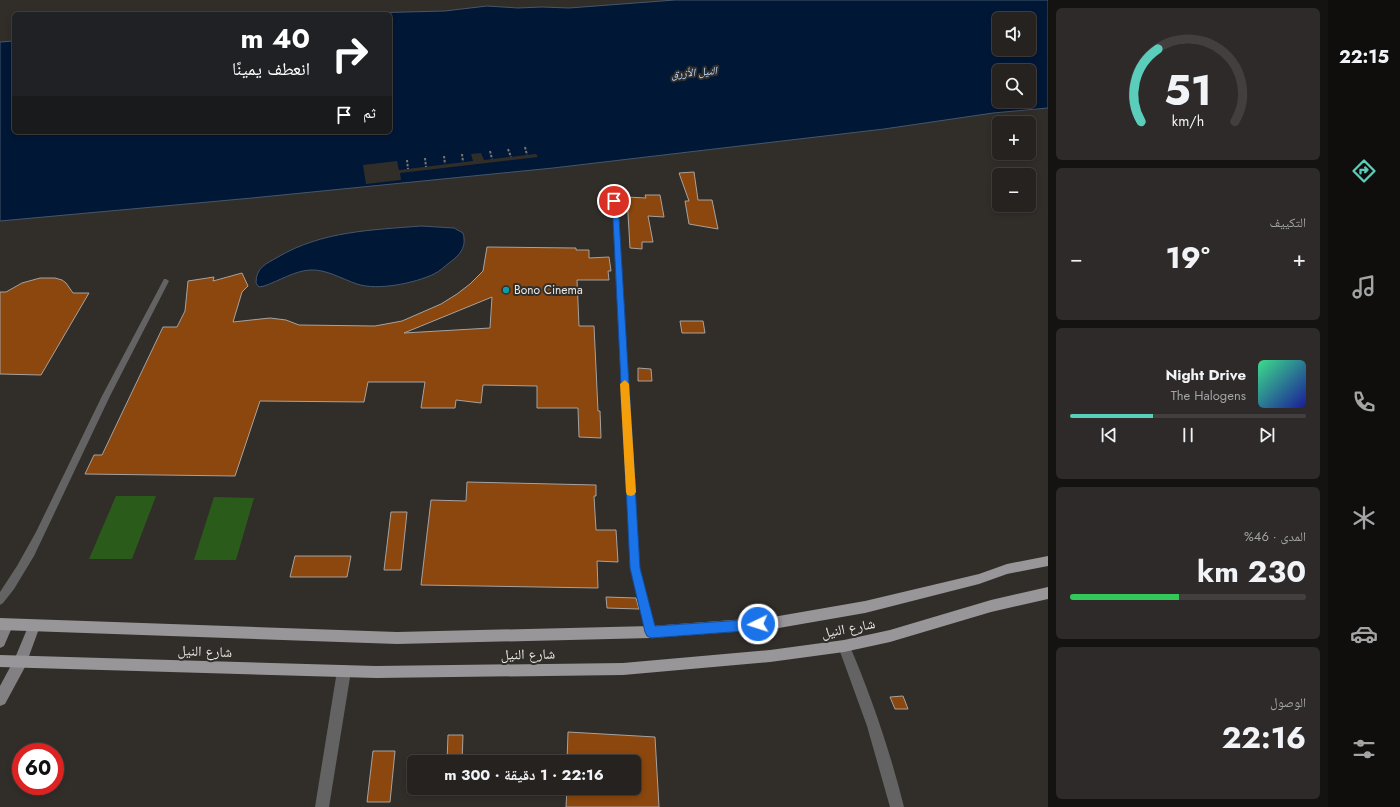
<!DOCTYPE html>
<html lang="ar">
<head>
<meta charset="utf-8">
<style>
	body { margin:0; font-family:Jost,"Noto Naskh Arabic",sans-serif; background:#2d2a29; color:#f1f3f6; direction:rtl; height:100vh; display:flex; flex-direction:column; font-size:15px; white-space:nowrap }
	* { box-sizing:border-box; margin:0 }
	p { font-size:13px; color:#a3a4a5 }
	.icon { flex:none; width:22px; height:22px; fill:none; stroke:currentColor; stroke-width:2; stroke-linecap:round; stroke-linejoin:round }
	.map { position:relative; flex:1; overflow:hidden; direction:ltr }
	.sheet { display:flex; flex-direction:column; gap:8px; padding:8px; background:#141312; width:280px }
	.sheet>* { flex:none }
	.guide { position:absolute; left:12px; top:12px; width:380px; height:122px; border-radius:6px; box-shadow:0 2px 6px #0003,0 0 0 1px #423f3e; direction:rtl; background:#202124; color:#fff; overflow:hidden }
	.buttons { position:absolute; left:992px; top:12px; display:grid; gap:8px }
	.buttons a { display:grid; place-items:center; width:44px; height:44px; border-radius:6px; background:#252220; box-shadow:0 2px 6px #0003,0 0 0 1px #423f3e; font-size:20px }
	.speed { position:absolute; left:12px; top:743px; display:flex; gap:8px; font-size:20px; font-weight:700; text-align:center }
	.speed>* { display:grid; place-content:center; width:52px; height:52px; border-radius:50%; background:#252220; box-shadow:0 2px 6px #0003,0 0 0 1px #423f3e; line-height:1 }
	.speed .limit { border:6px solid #d22; background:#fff; color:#111 }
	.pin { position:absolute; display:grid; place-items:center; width:34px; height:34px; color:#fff; margin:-17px; border:2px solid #fff; border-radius:50%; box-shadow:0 1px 4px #0007 }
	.me { position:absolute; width:44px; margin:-22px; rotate:266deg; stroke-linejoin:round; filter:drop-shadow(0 0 3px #0008) }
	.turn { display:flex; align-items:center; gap:14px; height:84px; padding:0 16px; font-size:18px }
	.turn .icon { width:52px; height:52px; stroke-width:2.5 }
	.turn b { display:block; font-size:28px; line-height:34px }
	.then { display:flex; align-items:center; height:38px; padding:0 16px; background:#0003; gap:8px; font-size:15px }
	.big { font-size:30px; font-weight:700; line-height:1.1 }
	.sheet .card { flex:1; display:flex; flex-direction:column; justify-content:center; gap:6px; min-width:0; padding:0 14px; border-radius:6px; background:#2d2a29 }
	.sheet .dial { align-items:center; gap:0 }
	.dial svg { height:104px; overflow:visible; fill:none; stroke:#423f3e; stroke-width:7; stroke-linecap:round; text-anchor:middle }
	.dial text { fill:#f1f3f6; stroke:none }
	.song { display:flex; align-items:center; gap:12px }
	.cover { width:48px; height:48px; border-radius:6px; background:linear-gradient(135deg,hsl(150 70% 55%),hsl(240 70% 35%)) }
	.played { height:4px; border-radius:2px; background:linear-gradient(90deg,#5bcebb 35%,#423f3e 35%) }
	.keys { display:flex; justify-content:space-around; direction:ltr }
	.heat { display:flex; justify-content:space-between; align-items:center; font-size:22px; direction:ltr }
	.charge { height:6px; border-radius:3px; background:linear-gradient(90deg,#34c759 46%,#423f3e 0) }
	.trip { position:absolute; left:407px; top:755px; width:234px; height:40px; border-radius:6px; background:#252220; box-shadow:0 2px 6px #0003,0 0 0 1px #423f3e; font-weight:700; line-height:40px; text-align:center; direction:rtl }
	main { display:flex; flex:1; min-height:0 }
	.dock { display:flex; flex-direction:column; width:72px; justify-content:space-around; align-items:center; background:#0f0e0d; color:#a3a4a5 }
	.dock .icon { width:28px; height:28px }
	.dock .selected { color:#5bcebb }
	.dock b { font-size:18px; color:#f1f3f6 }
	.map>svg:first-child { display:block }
</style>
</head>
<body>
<main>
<nav class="dock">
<b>22:15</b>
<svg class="icon selected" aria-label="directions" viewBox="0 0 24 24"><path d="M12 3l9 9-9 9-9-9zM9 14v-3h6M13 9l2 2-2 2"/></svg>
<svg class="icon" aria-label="music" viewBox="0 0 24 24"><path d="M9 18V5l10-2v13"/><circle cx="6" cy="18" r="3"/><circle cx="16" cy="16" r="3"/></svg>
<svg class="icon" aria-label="phone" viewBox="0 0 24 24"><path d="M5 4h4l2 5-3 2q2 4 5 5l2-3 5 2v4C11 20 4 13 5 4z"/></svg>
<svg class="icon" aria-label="climate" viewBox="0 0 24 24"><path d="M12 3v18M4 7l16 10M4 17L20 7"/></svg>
<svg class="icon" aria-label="car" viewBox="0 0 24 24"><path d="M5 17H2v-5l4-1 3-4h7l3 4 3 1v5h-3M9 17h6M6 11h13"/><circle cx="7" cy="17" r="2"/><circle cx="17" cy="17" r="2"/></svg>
<svg class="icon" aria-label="filters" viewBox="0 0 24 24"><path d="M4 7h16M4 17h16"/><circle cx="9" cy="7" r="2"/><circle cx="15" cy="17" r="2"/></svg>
</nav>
<section class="sheet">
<div class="card dial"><svg viewBox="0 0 100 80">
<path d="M14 69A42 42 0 1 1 86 69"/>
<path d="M14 69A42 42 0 0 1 27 13" stroke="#5bcebb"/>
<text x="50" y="56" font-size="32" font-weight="700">51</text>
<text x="50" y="72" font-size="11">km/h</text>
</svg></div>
<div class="card"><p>التكييف</p>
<div class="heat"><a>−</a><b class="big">19°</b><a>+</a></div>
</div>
<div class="card">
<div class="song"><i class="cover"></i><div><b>Night Drive</b><p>The Halogens</p></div></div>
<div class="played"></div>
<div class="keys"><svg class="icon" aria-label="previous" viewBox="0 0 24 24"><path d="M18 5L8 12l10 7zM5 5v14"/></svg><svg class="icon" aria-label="pause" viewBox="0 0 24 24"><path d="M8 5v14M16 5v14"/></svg><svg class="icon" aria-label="next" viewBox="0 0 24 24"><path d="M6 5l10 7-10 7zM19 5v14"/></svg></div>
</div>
<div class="card"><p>المدى · 46%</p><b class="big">230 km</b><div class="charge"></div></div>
<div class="card"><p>الوصول</p><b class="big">22:16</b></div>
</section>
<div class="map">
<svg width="1048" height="807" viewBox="0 0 1048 807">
	<rect width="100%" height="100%" fill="#312e2a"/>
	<g fill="#2b5b1b">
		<path d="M116 496H156L132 559H89Z"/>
		<path d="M214 497 254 498 236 560H194Z"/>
	</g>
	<g fill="#001735" stroke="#46566a" fill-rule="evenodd">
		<path d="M675 0H1048V108L993 113 884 129 553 168 252 198 0 221V42L14 41V132H390V14H327L445 11 487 6 518 8 542 7 569 8ZM999 19H1029V49H999ZM999 71H1029V101H999Z"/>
		<path d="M421 226 454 228 463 233C467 247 460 255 449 263 445 266 440 271 434 274 415 283 378 291 357 284 342 279 326 269 310 270 294 271 279 281 264 286L259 287 256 283C256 267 266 264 278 257 322 231 372 230 421 226Z"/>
	</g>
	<path fill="#312e2a" d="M481 153 484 160 536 154 538 157 400 173 401 180 366 184 363 165 397 161 399 170 473 161 471 154Z"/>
	<g fill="#8b470d" stroke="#a7a29f" fill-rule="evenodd">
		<path d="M694 172 698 200H712L718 229 689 224 685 201H689L679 173Z"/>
		<path d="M645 195H660L664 217 648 216 653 242H642V249L630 248 627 197 646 198Z"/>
		<path d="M487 247 576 248V250H589V258L609 257 611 271H608L609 280H577L579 326H594L598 411H600L601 438 579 437 578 408H537V386L483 385 481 403 456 400 455 408H421L425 382H368L364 402 260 401 235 476 85 474 94 455H102L163 327H177L185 311 188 281 214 277 213 281 242 273 248 286 242 292 233 322 270 318 286 320 299 325 375 326 402 321 441 304 457 294 470 284 483 271ZM492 297 490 328 404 333Z"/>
		<path d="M40 278H55L62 280 66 283 73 293H89L41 375 0 374V292H6L22 283Z"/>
		<path d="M680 321H703L705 333H682Z"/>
		<path d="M638 368 651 369 652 381H638Z"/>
		<path d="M467 482 596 485V496H594L596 530H616L618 562 597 561 598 588 421 585 431 500 466 501Z"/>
		<path d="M391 512H407L401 570H384Z"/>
		<path d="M295 556H351L347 577H290Z"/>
		<path d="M606 597 636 598 639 609 607 608Z"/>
		<path d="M903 696 908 709H895L890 697Z"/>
		<path d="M568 732 655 737 659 807H566L567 788H634V762H567Z"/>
		<path d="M448 735H463L462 762H447Z"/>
		<path d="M373 751H395L390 802H367Z"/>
	</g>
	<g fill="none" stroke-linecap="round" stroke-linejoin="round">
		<g stroke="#777471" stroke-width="2" stroke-dasharray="2.5 1.5" stroke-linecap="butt">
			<path d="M525 147 527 155"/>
			<path d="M508 149 511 157"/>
			<path d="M490 151 492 159"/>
			<path d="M462 154 463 162"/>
			<path d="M444 156 445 164"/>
			<path d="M425 158 426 167"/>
			<path d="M407 160 408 169"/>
		</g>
		<g fill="#646364" fill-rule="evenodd">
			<path d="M615 199 618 201 640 568 656 632 655 635 651 637 647 635 646 632 630 568 612 201Z"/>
			<path d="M164 279H166L169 281 110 396 34 556 14 589 3 603 0 605V592L17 566 36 532 102 396Z"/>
		</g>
		<g fill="#646364" fill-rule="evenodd">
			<path d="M844 640 848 642C871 695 890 751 904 807H890L867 726 838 646 840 642Z"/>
			<path d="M344 665 349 666 351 671 329 807H315L337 671 339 666Z"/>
		</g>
		<g fill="#828082" fill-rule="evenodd">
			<path d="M7 619 11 621 13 625 4 646 0 648V627L3 621Z"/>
			<path d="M34 620 38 622 40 626 25 667 5 704 0 706V686L15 658 30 622Z"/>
		</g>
		<g fill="#999699" fill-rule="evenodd">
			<path d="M1048 556V566L1007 574 979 584 865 613 773 629 651 638 397 644 0 630V618L397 632 651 626 773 617 865 601 979 574 1007 564Z"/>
			<path d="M1048 587V599L991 612 890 642 844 652 770 662 623 675 376 678 0 667V655L376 666 623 663 770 650 844 640 890 630 991 600Z"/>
		</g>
	</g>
	<path fill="#1a73e8" stroke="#114b97" d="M612 199 618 201 640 568 655 626 758 619 762 621 763 624 762 628 758 630 651 638 647 636 645 632 630 568Z"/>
	<path fill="#f59e0b" d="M625 380 629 384 636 492 634 495 631 496 627 495 626 492 620 384Z"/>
	<circle fill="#0f9aa8" stroke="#312e2a" stroke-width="1.5" cx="506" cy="290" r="4"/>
	<g text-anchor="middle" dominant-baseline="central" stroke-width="4" stroke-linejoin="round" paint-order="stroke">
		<g font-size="11" font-style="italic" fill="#c0dcff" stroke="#312e2a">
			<text transform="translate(694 72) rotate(-5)">النيل الأزرق</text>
		</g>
		<g font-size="12" fill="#eae8e6" stroke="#312e2a" text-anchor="start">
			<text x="514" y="290">Bono Cinema</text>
		</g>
		<g font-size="14" fill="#eae8e6" stroke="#312e2a">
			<text transform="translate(848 628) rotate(-11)">شارع النيل</text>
			<text transform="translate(205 651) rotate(2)">شارع النيل</text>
			<text transform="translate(528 654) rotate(-1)">شارع النيل</text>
		</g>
	</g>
</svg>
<div class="buttons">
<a><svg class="icon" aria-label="sound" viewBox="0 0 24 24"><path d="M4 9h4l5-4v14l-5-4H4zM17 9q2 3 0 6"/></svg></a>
<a><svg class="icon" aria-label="search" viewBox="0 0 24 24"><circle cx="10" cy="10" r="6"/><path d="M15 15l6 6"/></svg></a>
<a>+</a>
<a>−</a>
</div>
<div class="speed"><div class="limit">60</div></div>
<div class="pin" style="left:614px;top:201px;background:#d93025"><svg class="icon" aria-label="arrive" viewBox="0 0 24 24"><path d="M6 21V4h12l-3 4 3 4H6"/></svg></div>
<svg class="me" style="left:758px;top:624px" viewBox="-20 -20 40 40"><circle r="17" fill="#1a73e8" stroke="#fff" stroke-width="3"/><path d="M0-11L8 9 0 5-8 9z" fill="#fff"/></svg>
<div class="trip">22:16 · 1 دقيقة · 300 m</div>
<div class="guide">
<div class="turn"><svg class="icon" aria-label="right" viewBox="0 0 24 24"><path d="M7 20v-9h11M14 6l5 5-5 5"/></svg><div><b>40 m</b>انعطف يمينًا</div></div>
<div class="then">ثم<svg class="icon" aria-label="arrive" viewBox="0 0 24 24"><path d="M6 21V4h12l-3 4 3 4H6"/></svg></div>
</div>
</div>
</main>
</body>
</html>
